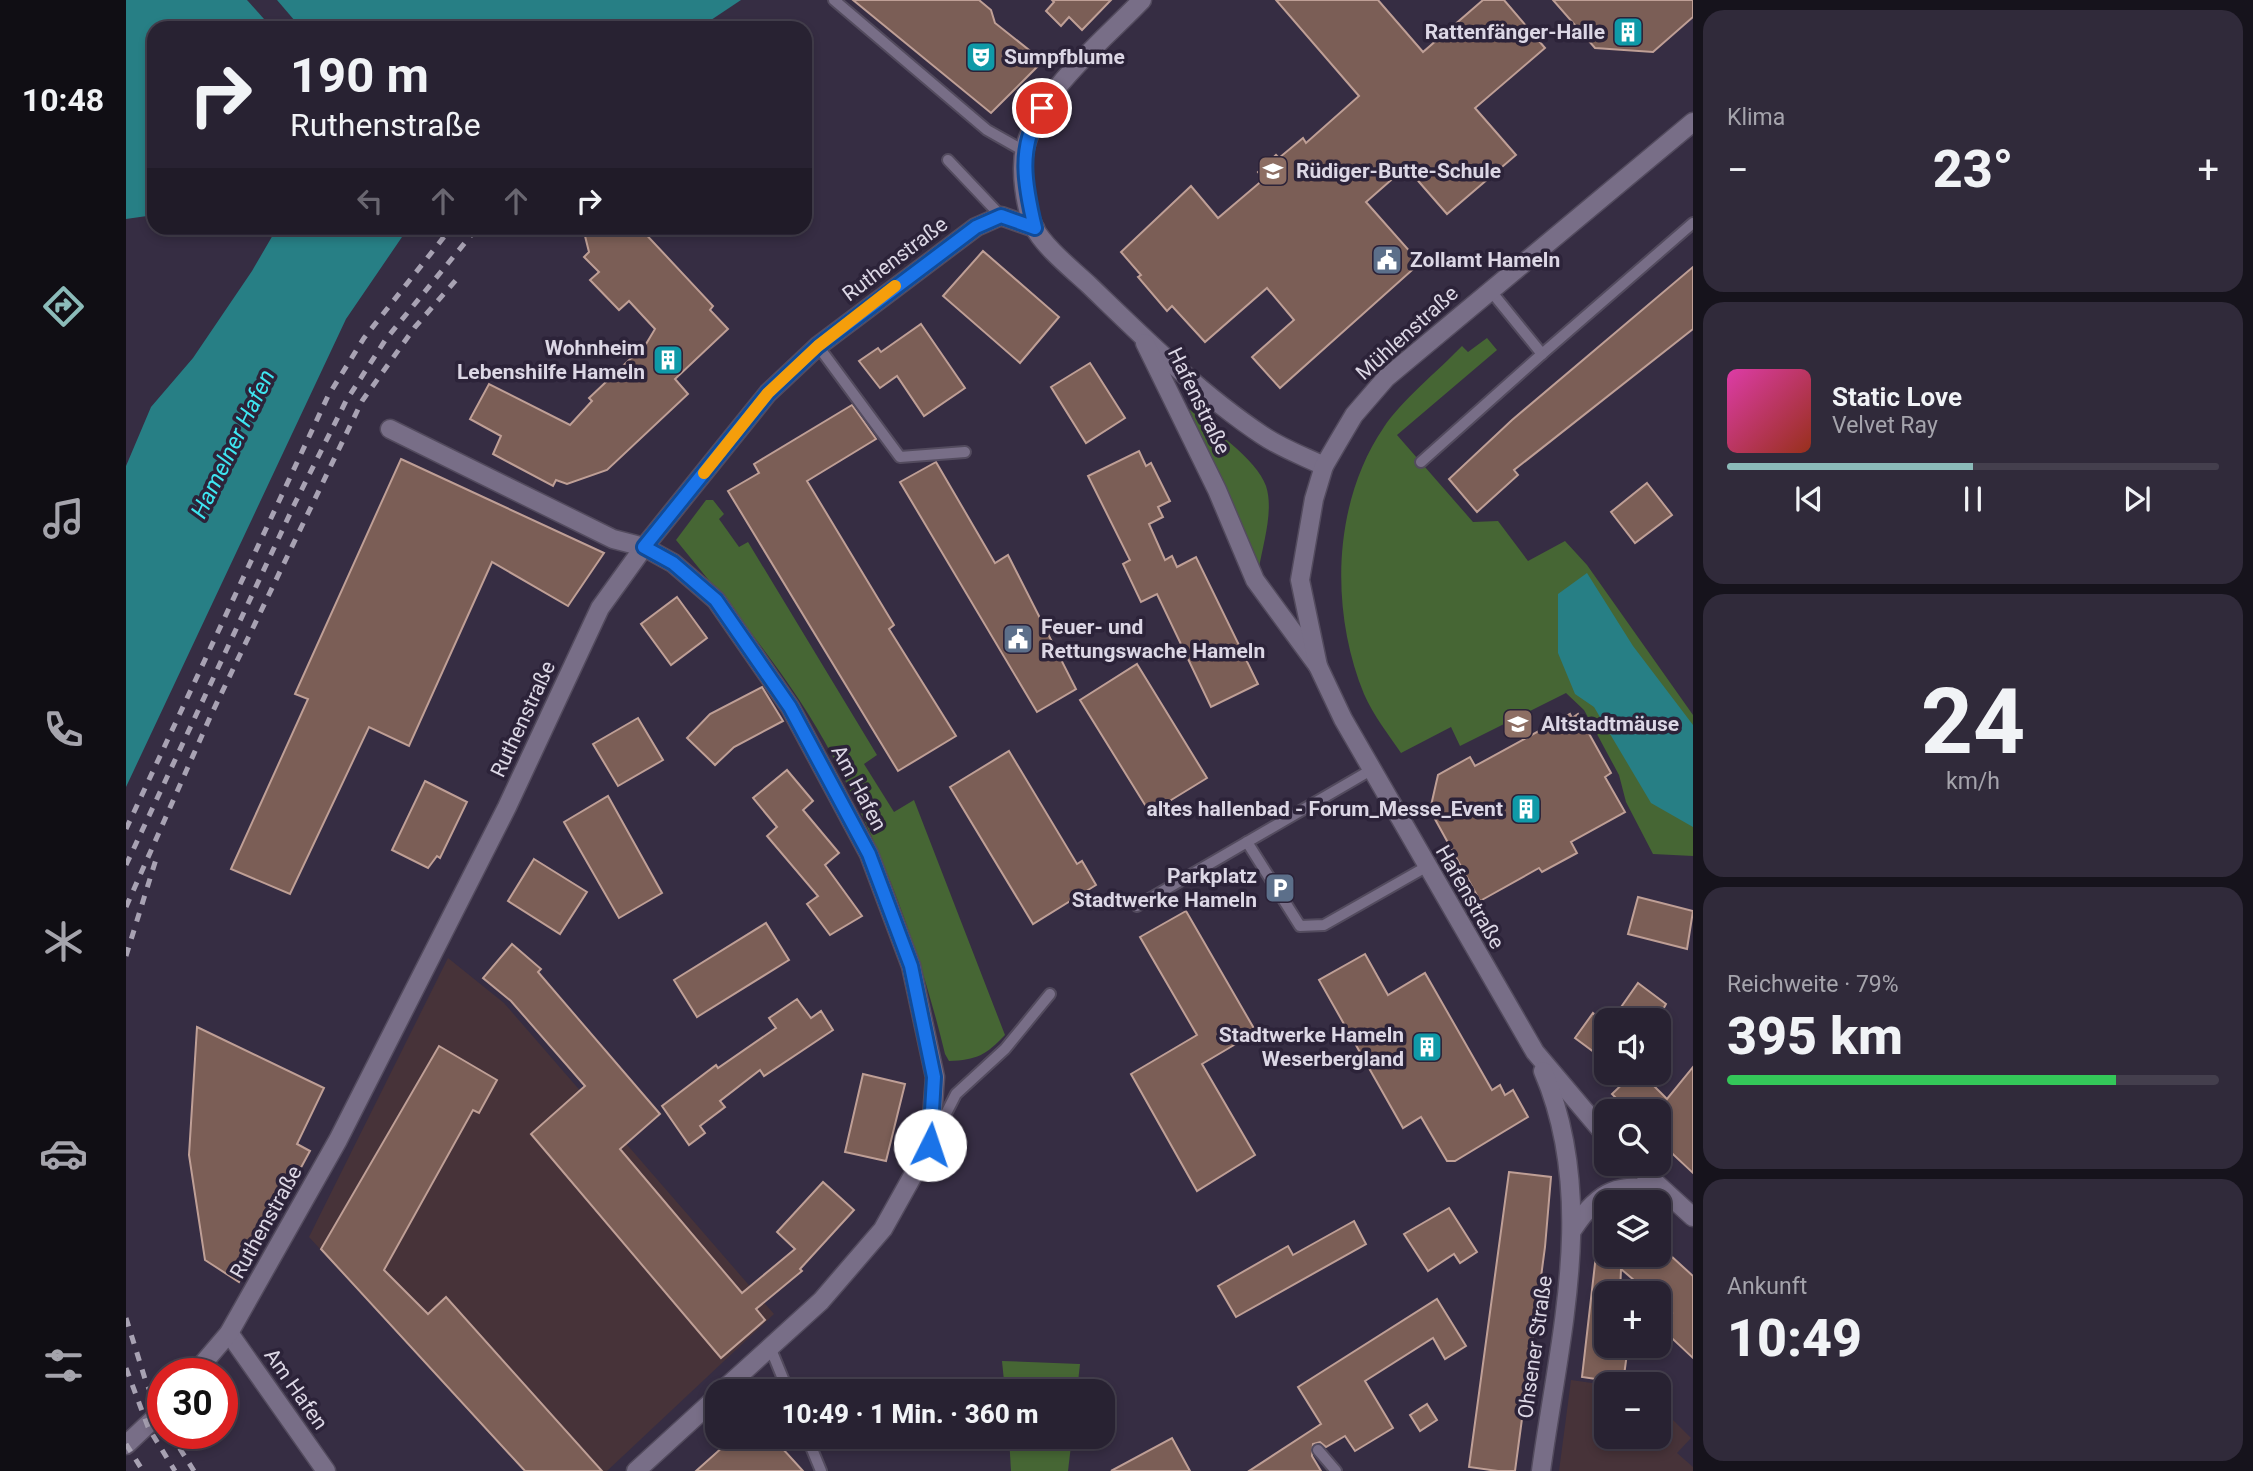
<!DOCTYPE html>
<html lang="de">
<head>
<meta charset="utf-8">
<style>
	body { margin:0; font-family:Roboto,sans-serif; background:#302a3a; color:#f1f3f6; height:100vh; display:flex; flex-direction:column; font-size:26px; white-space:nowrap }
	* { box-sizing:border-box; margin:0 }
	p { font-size:23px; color:#a5a4ac }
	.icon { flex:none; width:38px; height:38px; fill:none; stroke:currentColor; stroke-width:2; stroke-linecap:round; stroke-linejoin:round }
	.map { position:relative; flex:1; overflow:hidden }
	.sheet { display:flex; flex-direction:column; gap:10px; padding:10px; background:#16131c; width:560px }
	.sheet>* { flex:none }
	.top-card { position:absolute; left:21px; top:21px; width:665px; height:214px; border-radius:21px; box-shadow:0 4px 10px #0003,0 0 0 2px #443f4d; background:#282232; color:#f1f3f6; overflow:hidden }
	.fabs { position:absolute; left:1468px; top:1008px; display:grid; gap:14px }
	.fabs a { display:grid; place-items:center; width:77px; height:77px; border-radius:14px; background:#282232; box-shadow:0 4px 10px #0003,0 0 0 2px #443f4d; font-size:35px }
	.speed { position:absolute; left:21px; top:1358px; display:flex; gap:14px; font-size:35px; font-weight:700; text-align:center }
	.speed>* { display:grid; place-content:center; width:91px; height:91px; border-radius:50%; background:#282232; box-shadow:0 4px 10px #0003,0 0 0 2px #443f4d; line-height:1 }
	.speed .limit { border:10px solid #d22; background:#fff; color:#111 }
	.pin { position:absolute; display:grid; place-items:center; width:60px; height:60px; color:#fff; margin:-30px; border:4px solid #fff; border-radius:50%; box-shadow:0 2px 7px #0007 }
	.me { position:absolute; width:77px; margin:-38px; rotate:4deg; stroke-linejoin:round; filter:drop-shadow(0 0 5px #0008) }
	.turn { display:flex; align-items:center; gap:24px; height:147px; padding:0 28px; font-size:32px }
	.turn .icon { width:91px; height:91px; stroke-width:2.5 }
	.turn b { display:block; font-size:49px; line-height:60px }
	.lanes { display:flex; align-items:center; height:66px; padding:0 28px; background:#0003; justify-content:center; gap:35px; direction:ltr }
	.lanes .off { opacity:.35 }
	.big { font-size:52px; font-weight:800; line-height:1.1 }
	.sheet .card { flex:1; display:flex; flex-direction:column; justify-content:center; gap:10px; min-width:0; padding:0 24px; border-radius:21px; background:#302a3a }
	.sheet .dial { align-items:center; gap:0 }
	.dial b { font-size:91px; line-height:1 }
	.song { display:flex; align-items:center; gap:21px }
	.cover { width:84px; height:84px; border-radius:10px; background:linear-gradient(135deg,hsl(320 70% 55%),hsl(10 70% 35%)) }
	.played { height:7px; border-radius:4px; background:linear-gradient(90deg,#8bbbb9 50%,#443f4d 50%) }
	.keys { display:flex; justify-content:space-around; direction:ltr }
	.heat { display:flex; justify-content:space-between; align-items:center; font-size:38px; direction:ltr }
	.charge { height:10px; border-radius:5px; background:linear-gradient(90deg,#34c759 79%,#443f4d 0) }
	.trip { position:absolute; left:579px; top:1379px; width:410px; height:70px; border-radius:21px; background:#282232; box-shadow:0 4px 10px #0003,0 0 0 2px #443f4d; font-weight:800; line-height:70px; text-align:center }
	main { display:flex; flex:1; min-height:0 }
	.menu { display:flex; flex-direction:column; width:126px; justify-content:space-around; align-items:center; background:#100e14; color:#a5a4ac }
	.menu .icon { width:49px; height:49px }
	.menu .current { color:#8bbbb9 }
	.menu b { font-size:32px; color:#f1f3f6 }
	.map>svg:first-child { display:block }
</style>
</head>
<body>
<main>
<nav class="menu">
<b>10:48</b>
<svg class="icon current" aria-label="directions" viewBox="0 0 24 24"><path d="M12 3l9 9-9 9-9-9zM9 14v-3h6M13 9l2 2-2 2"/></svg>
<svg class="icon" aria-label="music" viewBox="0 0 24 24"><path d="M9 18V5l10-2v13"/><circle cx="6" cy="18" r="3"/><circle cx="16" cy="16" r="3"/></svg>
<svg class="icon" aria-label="phone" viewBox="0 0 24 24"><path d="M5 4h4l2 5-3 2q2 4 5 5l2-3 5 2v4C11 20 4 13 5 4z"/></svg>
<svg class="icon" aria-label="climate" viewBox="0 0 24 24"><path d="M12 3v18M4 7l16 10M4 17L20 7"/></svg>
<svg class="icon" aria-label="car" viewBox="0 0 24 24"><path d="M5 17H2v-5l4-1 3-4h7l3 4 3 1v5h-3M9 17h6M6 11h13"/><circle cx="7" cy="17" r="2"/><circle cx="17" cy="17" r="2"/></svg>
<svg class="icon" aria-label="filters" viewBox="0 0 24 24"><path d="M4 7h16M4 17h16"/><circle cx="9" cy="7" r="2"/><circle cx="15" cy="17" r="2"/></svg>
</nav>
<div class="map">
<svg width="1567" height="1471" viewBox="0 0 1567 1471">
	<rect width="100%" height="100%" fill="#362d43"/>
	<g fill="#473339">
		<path d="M322 958 378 1003 648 1314 481 1471H399L183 1237Z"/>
		<path d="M1445 1380 1480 1385V1437H1533V1406L1565 1438 1551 1453 1567 1467V1471H1433Z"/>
	</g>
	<g fill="#466634">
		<path d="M1361 338 1371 350 1271 435 1347 522 1372 521 1402 561 1439 541 1461 565 1567 715V856L1527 854 1500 802 1493 775 1458 710 1440 693 1334 746 1325 727 1275 753C1263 735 1247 715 1238 694 1204 611 1206 503 1258 427 1275 401 1313 370 1336 346L1342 352Z"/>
		<path d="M1063 409C1084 428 1131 459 1140 486 1148 510 1137 544 1133 568Z"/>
		<path d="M580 500H587L598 514 593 519 613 547 622 542 751 755 738 764 768 812 788 800 879 1035C860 1055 851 1060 823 1061L819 1054C794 950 756 849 706 755 665 677 605 608 550 540Z"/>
		<path d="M876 1361 954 1364 951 1391H879Z"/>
		<path d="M883 1437H946L942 1471H885Z"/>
	</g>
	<g fill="#277f85">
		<path d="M0 0H615L573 28H28V215L0 219Z"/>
		<path d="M151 228H287L276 237 220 319 0 787V466L25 407 67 358 126 271Z"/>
		<path d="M1461 573 1507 646 1567 725V827L1525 803 1468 707 1449 694 1432 653V594Z"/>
	</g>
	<path fill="#362d43" d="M121 0H151L175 28H146Z"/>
	<g fill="#7b5e56" stroke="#bf9f96" stroke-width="2">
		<path d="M727 0H853L865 10 869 23 917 61 865 113Z"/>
		<path d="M926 0H985L956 30 943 17 935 26 920 11 928 2Z"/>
		<path d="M1150 0H1252L1297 52 1357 0H1378L1419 48 1349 108 1390 155 1321 214 1280 167 1240 202 1294 263 1154 388 1126 357 1168 320 1141 288 1079 342 1046 306 1041 311 1012 277 1015 275 995 252 1065 186 1092 218 1138 179 1132 172 1150 155 1153 158 1177 138 1180 143 1233 96Z"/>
		<path d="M1427 0H1567V17L1527 52 1469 48Z"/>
		<path d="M457 228H514L587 306 584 310 602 329 549 379 562 394 481 470 441 484 430 480 427 486 367 454 375 436 344 419 363 384 444 425 466 401 463 398 520 344 529 329 503 301 493 310 464 280 473 272 458 257 463 252Z"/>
		<path d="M857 251 933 317 894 363 817 296Z"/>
		<path d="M1567 267V329L1388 470 1392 475 1351 512 1323 479 1386 420Z"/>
		<path d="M795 324 839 388 798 416 771 376 754 388 733 361 752 348 755 352Z"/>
		<path d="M964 363 999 418 960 443 925 387Z"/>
		<path d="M726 405 750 439 681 481 768 625 763 629 830 736 772 771 602 491 633 473 628 464Z"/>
		<path d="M1013 451 1020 466 1025 463 1044 501 1032 507 1037 517 1023 524 1039 560 1046 556 1051 567 1070 557 1132 684 1085 707 1031 594 1015 602 997 564 1004 560 962 476Z"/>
		<path d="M275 459 478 553 442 606 366 562 283 746 243 727 164 894 105 869 182 699 169 694Z"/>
		<path d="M810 462 869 563 882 555 950 689 911 712 774 482Z"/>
		<path d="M1521 483 1546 515 1509 543 1485 512Z"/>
		<path d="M551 597 581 638 545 665 515 624Z"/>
		<path d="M1011 664 1081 778 1024 813 954 700Z"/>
		<path d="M636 687 657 721 608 747 589 765 561 738 584 714Z"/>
		<path d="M1444 714 1446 718 1452 714 1485 773 1479 777 1499 812 1445 842 1451 853 1416 872 1413 868 1354 901 1304 810 1312 775 1344 757 1349 766Z"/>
		<path d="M512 718 537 760 492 786 467 744Z"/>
		<path d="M883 751 951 864 956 861 970 885 907 924 824 787Z"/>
		<path d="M661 770 687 801 677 810 713 853 699 865 736 916 704 935 681 904 692 896 641 836 651 827 627 798Z"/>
		<path d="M299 781 341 802 314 858 311 856 302 868 266 850Z"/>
		<path d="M482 796 536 893 493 918 438 822Z"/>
		<path d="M408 859 461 892 434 934 382 901Z"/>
		<path d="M1512 897 1567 911 1561 949 1502 934Z"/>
		<path d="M1060 911 1130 1032 1076 1064 1129 1155 1071 1191 1005 1074 1071 1035 1014 937Z"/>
		<path d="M640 923 663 960 571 1017 548 980Z"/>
		<path d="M386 944 415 969 412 972 534 1114 494 1149 616 1293 669 1249 651 1232 697 1182 728 1210 674 1269 676 1271 630 1309 639 1320 595 1358 405 1134 459 1086 385 1001 357 978Z"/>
		<path d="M1239 954 1262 995 1299 973 1366 1090 1374 1085 1379 1095 1387 1090 1402 1117 1329 1161H1321L1295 1117 1277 1128 1193 980Z"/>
		<path d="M1512 983 1540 1004 1531 1020H1486Z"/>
		<path d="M671 999 685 1018 695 1011 707 1030 638 1076 634 1070 594 1101 599 1107 574 1126 579 1133 563 1145 536 1106 590 1065 592 1068 650 1028 643 1018Z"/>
		<path d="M1467 1013 1480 1023V1061L1449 1038Z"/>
		<path d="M71 1027 198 1088 171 1144 184 1151 113 1282 79 1260 63 1155Z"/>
		<path d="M313 1046 371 1080 353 1113 347 1110 258 1270 302 1314 320 1297 476 1471H399L195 1249Z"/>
		<path d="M1567 1067V1173L1533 1141V1111H1503L1486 1094 1508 1073H1515L1541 1099Z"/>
		<path d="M737 1074 779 1084 760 1161 719 1152Z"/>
		<path d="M1383 1172 1425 1177 1419 1247 1389 1471H1372L1343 1467Z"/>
		<path d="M1323 1208 1351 1252 1334 1263 1328 1254 1302 1271 1278 1234Z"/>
		<path d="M1228 1221 1240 1244 1110 1317 1092 1286 1162 1246 1167 1255Z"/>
		<path d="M1470 1255H1544L1567 1276V1358L1534 1327 1546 1313 1533 1301V1293H1523L1495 1269 1494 1293H1480V1346H1502L1497 1383 1456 1377Z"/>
		<path d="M1311 1299 1340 1346 1319 1359 1307 1338 1239 1381 1267 1428 1229 1451 1219 1436 1200 1447 1194 1442 1187 1444 1186 1456 1195 1471H1123L1195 1424 1172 1387Z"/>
		<path d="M1301 1404 1311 1420 1294 1431 1284 1415Z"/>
		<path d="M608 1437H646L677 1471H570Z"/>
		<path d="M1046 1438 1064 1471H985Z"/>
	</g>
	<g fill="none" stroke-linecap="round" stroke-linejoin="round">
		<g stroke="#534b5e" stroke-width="14">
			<g id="service">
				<path d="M708 0 861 130 898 151"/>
				<path d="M822 160 875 216"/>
				<path d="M1364 290 1416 354 1567 223"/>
				<path d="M692 346 774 457 839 452"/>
				<path d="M1295 462 1416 354"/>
				<path d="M1121 842 1174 926 1198 925 1300 867"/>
				<path d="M1011 906 1245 770"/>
				<path d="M808 1137 830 1094 879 1049 924 994"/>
				<path d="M644 1347 662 1391"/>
				<path d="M681 1437 695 1471"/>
				<path d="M1192 1450 1210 1471"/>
			</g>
		</g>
		<g stroke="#534b5e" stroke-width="21">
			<g id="minor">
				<path d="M1016 0C976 42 913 91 899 148 894 170 899 207 908 227 917 246 948 271 963 285 1017 337 1073 393 1136 435 1155 448 1177 456 1198 466"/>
				<path d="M1019 343 1091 490 1129 580 1192 666"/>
				<path d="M264 429 487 539 518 547 547 563 590 600 664 707 743 854 785 966 809 1077 804 1145 757 1229 695 1301 596 1391"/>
				<path d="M103 1333 200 1471"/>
				<path d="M68 1374 103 1333 212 1140 381 807 474 608 518 547 642 393 692 346 850 227 875 216 909 228"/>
				<path d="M0 1445 37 1410"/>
				<path d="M510 1471 592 1396"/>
			</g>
		</g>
		<g stroke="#534b5e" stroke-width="21">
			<g id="secondary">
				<path d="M1480 1136 1409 1052 1217 719 1192 666 1174 580 1188 499 1198 466 1212 442 1228 415 1260 378 1567 122"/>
				<path d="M1509 1164 1567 1217"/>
				<path d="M1447 1229C1473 1190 1493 1181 1539 1192"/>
				<path d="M1415 1471C1433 1339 1472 1199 1417 1071"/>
			</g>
		</g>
		<use href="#service" stroke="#786e87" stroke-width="10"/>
		<use href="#minor" stroke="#786e87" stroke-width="18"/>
		<use href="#secondary" stroke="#786e87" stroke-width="18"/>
		<g stroke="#a8a2b3" stroke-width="5" stroke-dasharray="9 9" stroke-linecap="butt">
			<path d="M0 829 202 396 238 338 325 228"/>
			<path d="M0 865 169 503 220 401 260 339 351 228"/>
			<path d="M0 907 85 715 236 401 289 327 330 280"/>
			<path d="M0 956 31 856"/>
			<path d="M0 1318 20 1382 37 1421"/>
			<path d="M0 1368 22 1427 49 1471"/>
			<path d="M44 1433 68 1471"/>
			<path d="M0 1444 17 1471"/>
		</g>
	</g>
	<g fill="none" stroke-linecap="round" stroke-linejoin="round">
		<g stroke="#114b97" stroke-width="18">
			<path id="route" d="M804 1145 808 1077 785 966 743 854 664 707 590 600 547 563 518 547 642 393 692 346 850 227 875 216 909 228C899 186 891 147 916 108"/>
		</g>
		<use href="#route" stroke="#1a73e8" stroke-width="12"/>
		<path stroke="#f59e0b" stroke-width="12" d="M578 473 642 393 692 346 769 286"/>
	</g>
	<defs>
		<g id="building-square" transform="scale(1.575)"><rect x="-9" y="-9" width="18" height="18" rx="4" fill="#0f9aa8" stroke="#2c2339"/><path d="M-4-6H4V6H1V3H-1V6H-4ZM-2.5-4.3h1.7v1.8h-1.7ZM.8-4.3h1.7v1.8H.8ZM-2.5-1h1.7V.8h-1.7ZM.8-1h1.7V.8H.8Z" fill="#fff"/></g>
		<g id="theatre-square" transform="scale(1.575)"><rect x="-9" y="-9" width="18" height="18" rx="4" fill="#0f9aa8" stroke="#2c2339"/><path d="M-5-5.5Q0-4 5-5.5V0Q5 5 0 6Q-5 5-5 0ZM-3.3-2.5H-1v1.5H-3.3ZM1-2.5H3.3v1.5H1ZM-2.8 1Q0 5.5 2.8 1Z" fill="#fff"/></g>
		<g id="school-square" transform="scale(1.575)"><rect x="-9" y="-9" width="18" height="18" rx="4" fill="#8d6e63" stroke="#2c2339"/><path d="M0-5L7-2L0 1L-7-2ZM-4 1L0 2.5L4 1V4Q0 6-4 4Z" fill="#fff"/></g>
		<g id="civic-square" transform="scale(1.575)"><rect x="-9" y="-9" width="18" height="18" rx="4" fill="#5c6f8a" stroke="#2c2339"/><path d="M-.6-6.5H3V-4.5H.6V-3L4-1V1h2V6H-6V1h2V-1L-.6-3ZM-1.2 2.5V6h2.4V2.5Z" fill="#fff"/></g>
		<g id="parking-square" transform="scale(1.575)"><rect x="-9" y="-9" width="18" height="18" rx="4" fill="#5c6f8a" stroke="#2c2339"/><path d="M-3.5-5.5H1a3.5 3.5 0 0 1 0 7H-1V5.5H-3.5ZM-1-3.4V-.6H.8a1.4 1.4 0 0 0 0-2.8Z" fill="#fff"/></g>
	</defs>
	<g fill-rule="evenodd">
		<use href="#building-square" x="1502" y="32"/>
		<use href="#theatre-square" x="855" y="57"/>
		<use href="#school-square" x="1147" y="171"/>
		<use href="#civic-square" x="1261" y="260"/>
		<use href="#building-square" x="542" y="360"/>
		<use href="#civic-square" x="892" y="639"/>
		<use href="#school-square" x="1392" y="724"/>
		<use href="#building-square" x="1400" y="809"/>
		<use href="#parking-square" x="1154" y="888"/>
		<use href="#building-square" x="1301" y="1047"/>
	</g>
	<g text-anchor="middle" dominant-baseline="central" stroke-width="7" stroke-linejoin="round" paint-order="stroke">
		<g font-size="21" font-weight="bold" fill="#dcd7e5" stroke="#2c2339" text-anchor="end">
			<text x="1479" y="32">Rattenfänger-Halle</text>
			<text x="878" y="57" text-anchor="start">Sumpfblume</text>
			<text x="1170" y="171" text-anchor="start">Rüdiger-Butte-Schule</text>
			<text x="1284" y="260" text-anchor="start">Zollamt Hameln</text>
			<text x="519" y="348">Wohnheim<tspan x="519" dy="24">Lebenshilfe Hameln</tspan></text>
			<text x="915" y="627" text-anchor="start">Feuer- und<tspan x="915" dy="24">Rettungswache Hameln</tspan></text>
			<text x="1415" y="724" text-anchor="start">Altstadtmäuse</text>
			<text x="1377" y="809">altes hallenbad - Forum_Messe_Event</text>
			<text x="1131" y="876">Parkplatz<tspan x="1131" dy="24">Stadtwerke Hameln</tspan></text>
			<text x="1278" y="1035">Stadtwerke Hameln<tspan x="1278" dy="24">Weserbergland</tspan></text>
		</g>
		<g font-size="21" fill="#dcd7e5" stroke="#2c2339">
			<text transform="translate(769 259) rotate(-37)">Ruthenstraße</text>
			<text transform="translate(1281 333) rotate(-42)">Mühlenstraße</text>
			<text transform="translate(1073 401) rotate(64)">Hafenstraße</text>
			<text transform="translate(397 719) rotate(-65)">Ruthenstraße</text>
			<text transform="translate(733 788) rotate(62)">Am Hafen</text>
			<text transform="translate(1344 897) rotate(60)">Hafenstraße</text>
			<text transform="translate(140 1222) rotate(-61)">Ruthenstraße</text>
			<text transform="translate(1409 1347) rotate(-82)">Ohsener Straße</text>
			<text transform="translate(170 1389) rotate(55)">Am Hafen</text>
		</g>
		<g font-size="23" font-style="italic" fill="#3ee6f1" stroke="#2c2339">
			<text transform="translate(107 444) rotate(-64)">Hamelner Hafen</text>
		</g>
	</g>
</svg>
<div class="fabs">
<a><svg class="icon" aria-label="sound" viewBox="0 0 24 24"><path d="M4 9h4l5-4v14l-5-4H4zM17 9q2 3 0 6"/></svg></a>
<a><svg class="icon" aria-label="search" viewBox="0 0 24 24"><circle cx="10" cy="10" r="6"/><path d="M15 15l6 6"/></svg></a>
<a><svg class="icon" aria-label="layers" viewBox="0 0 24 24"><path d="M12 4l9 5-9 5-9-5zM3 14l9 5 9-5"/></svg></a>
<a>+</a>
<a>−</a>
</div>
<div class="speed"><div class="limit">30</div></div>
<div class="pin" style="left:916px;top:108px;background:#d93025"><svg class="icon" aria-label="arrive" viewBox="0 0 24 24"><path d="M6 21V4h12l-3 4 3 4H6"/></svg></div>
<svg class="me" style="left:804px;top:1145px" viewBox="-20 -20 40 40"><circle r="19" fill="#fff"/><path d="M0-13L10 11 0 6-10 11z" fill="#1a73e8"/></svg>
<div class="trip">10:49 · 1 Min. · 360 m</div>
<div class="top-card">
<div class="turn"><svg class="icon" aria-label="right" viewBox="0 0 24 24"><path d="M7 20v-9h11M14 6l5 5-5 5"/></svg><div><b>190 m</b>Ruthenstraße</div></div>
<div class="lanes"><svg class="icon off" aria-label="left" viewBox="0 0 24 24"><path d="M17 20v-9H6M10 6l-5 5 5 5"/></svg><svg class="icon off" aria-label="ahead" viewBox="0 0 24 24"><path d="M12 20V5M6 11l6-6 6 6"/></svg><svg class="icon off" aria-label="ahead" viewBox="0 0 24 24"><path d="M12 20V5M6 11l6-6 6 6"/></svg><svg class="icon" aria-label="right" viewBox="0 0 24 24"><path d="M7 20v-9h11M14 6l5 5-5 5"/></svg></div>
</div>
</div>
<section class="sheet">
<div class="card"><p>Klima</p>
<div class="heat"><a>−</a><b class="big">23°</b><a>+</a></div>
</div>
<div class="card">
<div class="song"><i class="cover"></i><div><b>Static Love</b><p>Velvet Ray</p></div></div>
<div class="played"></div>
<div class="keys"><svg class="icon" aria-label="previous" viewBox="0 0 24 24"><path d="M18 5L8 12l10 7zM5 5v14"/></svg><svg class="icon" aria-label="pause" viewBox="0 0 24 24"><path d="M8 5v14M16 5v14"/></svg><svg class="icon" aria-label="next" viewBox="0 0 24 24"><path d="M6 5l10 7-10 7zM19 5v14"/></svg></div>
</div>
<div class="card dial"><b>24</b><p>km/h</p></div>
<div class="card"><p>Reichweite · 79%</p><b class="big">395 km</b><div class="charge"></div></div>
<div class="card"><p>Ankunft</p><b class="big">10:49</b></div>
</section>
</main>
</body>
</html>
